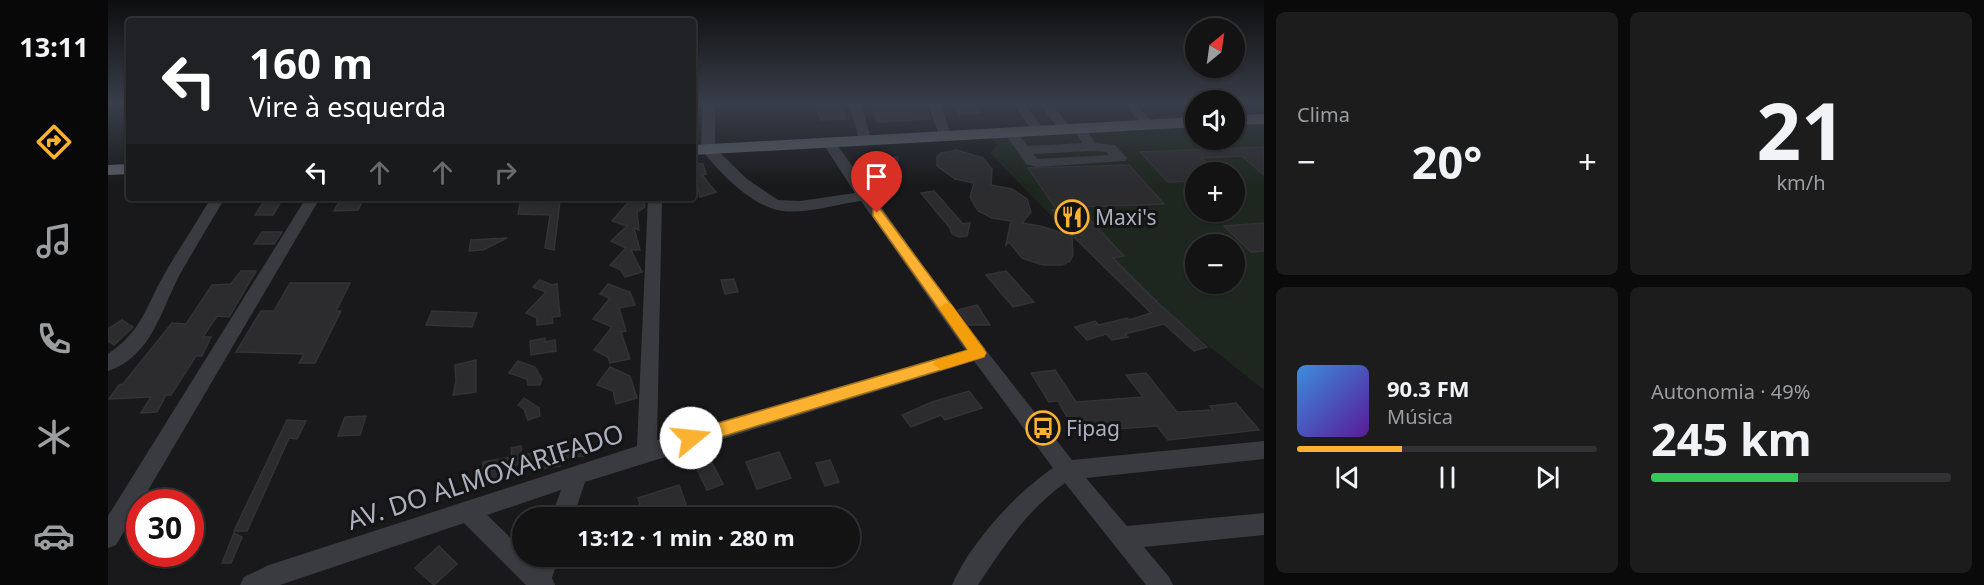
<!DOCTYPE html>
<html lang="pt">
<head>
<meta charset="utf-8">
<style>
	body { margin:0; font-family:"Noto Sans",sans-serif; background:#1c1c1d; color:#f1f3f6; height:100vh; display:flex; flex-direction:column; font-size:22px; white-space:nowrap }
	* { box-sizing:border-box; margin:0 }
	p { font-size:20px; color:#9d9ea0 }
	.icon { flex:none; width:33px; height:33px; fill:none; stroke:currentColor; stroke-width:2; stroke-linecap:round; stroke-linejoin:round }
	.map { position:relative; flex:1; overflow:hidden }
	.drawer { display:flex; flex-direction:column; gap:12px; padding:12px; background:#0a0a0b; width:720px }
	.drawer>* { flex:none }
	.top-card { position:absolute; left:18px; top:18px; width:570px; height:183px; border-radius:6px; box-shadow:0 2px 4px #0004,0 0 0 2px #323234; background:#202124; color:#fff; overflow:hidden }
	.needle { width:39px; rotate:29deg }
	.tools { position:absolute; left:1077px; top:18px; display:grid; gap:12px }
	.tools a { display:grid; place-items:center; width:60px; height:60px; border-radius:50%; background:#131314; box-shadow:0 2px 4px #0004,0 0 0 2px #323234; font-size:30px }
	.speed { position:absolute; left:18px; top:489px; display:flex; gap:12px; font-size:30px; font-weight:700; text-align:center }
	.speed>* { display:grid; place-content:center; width:78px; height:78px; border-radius:50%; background:#131314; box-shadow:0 2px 4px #0004,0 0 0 2px #323234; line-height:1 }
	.speed .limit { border:9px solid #d22; background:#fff; color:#111 }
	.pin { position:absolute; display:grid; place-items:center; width:51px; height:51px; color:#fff; margin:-62px -26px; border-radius:50% 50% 50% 0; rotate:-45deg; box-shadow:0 0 6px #0007 }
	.pin .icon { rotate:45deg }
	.me { position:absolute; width:66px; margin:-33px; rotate:73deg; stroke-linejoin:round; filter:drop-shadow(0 0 4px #0008) }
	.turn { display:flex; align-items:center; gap:21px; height:126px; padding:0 24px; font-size:27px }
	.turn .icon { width:78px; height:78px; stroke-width:2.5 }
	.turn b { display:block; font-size:42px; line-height:51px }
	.lanes { display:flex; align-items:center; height:57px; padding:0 24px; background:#0003; justify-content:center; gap:30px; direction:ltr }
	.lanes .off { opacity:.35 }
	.big { font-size:45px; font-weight:700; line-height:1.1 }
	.drawer .card { flex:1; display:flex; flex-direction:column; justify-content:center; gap:9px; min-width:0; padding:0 21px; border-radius:9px; background:#1c1c1d }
	.drawer .dial { align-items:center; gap:0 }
	.dial b { font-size:78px; line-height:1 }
	.song { display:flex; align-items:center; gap:18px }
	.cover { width:72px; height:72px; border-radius:9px; background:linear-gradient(135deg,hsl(210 70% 55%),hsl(270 70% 35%)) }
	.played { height:6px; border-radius:3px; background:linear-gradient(90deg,#fcb130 35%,#323234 35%) }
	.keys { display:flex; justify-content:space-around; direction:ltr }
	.heat { display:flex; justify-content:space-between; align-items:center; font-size:33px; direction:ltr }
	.charge { height:9px; border-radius:4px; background:linear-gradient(90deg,#34c759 49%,#323234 0) }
	.drawer .tiles { flex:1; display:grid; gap:12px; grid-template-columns:repeat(2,1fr) }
	.trip { position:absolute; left:404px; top:507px; width:348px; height:60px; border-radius:30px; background:#131314; box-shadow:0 2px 4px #0004,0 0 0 2px #323234; font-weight:700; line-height:60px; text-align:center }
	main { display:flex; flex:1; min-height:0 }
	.tabs { display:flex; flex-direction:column; width:108px; justify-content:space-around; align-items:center; background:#080808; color:#9d9ea0 }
	.tabs .icon { width:42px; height:42px }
	.tabs .current { color:#fcb130 }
	.tabs b { font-size:27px; color:#f1f3f6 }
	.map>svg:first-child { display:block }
</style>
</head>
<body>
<main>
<nav class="tabs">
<b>13:11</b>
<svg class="icon current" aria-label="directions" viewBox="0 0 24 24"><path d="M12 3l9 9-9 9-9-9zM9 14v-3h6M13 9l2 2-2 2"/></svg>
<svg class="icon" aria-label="music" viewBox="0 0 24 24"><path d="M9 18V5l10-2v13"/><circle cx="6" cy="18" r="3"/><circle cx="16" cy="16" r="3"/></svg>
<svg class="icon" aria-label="phone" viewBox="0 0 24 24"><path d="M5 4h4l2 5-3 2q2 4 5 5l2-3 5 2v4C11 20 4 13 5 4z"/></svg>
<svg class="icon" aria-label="climate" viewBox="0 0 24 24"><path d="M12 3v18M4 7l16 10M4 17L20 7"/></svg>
<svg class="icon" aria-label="car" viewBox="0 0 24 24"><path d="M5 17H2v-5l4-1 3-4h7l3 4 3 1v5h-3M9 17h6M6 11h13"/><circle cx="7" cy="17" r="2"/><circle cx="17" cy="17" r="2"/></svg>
</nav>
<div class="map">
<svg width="1156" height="585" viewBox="0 0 1156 585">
	<rect width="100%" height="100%" fill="#19191b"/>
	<path fill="#1e271f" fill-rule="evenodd" d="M1156 120V390L965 238 882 153 889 145 881 136 1087 124 1088 140H1126L1127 122ZM1088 172H1126V212H1088ZM1088 244H1126V284H1088Z"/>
	<g fill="#2c2c2f" stroke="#333337" stroke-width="1.5">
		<path d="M707 104H732L738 119 713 120Z"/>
		<path d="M772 104H817L823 119 769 122 765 108H774Z"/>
		<path d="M867 104 873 113 852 114 846 105Z"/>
		<path d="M1156 147V175L1134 156 1093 158 1106 170 1087 171 1088 181 1060 182 1032 152Z"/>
		<path d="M848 150 875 158 884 169 883 185 904 189 919 199 923 212 914 223 932 226 964 236 965 255 962 261 954 265H935L914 258 901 242 898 245 903 221 884 218 870 211 862 197 866 183 847 179 829 166V157L833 153Z"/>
		<path d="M790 157 786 181 774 158Z"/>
		<path d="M585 163 595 164 598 174 594 175 608 192 592 197Z"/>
		<path d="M1021 165 1056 204 970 207 1016 256 1005 258 1050 303 1099 347 1086 351 1056 324 1017 334 1020 337 1004 340 998 334 979 340 967 327 987 321 991 325 1019 318 1021 320 1043 313 965 236 944 210H949L920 168Z"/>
		<path d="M826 191 855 224 862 223 859 236 851 237 844 234 842 228 813 193Z"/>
		<path d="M158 198H175L165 215H147Z"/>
		<path d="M233 198H256L250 210 226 211Z"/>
		<path d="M413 198H430L429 203 452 201 446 250 437 248 442 215 410 214Z"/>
		<path d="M535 198 537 207 529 212 531 230 526 228 532 250H523L534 272 517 277 513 270 502 265 518 248 503 241 519 226 504 221 523 199Z"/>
		<path d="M1156 223V251L1143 252 1116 226Z"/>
		<path d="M154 232H174L166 244H146Z"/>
		<path d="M399 238 375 250 361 251 363 240Z"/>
		<path d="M133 271H148L121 317 109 316 95 337H103L94 356H88L63 395H58L49 412 33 413 43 397 1 399 11 385 15 384 64 323 78 324 104 285 123 284Z"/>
		<path d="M898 271 926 302 905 307 878 275Z"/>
		<path d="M626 279 630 292 617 294 613 280Z"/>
		<path d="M432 280 444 285 449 284 452 316 444 317 445 323 429 325V318L418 313 438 292 425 287Z"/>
		<path d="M182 283H242L228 311H233L207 363H191L196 354 128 352 153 311H166Z"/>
		<path d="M500 284 522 292 527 305 511 308 518 331 513 332 522 359 502 363 500 357 486 350 504 327 485 319 502 298 492 294Z"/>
		<path d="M869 305 882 325H861L850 310Z"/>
		<path d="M324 311 369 313 364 327 318 325Z"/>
		<path d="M14 320 25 327 6 345 0 341V329Z"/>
		<path d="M437 338V342L447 340 448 351 423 355 422 341Z"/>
		<path d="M368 360V392L345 395 348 381 347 365Z"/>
		<path d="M410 361 427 367 434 379 432 385H420L419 379 401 373Z"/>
		<path d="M502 367 522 376 529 398 508 404 505 391 489 385Z"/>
		<path d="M947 370 968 402 1035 397 1018 375 1038 373 1069 412 1105 410 1102 406 1128 403 1151 430 1060 440 1049 426 967 432 950 401 941 402 923 373Z"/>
		<path d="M861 391 874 408 837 420 833 415 803 427 794 415 824 402Z"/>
		<path d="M416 398 431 408 432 416 420 420 416 409 410 405Z"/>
		<path d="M258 416 252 435 230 436 237 417Z"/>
		<path d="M179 420 198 421 189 439 181 438 139 531H126Z"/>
		<path d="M476 444V456L451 458 452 466 425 470V461L392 469V482L375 485V462L404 457 403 448 413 446 414 455Z"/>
		<path d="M597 449 615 484 599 490 582 455Z"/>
		<path d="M671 452 683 478 649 489 638 462Z"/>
		<path d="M722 460 731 482 717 486 708 463Z"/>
		<path d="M571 485 583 518H536L530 498Z"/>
		<path d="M126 533 134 537 123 563H114Z"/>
		<path d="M331 546 349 564 326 585 307 568Z"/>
	</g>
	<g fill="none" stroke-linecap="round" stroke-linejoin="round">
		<g fill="#3a3b41" fill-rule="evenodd">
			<path d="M595 104H607V148L639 179 670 200 692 201 747 193 714 142 715 139H725L845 308 964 460 1156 441V459L978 478 1019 526 1156 513V535L1036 547 1061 577 1065 585H1038L957 483C919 510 895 547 870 585H844C862 543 908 493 945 468L866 361 477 482 465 518H443L453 490 379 515 414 549V556H422L427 561 428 556H451L444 578 447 585H418L356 523 172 585H132L136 577 161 565 529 446 540 198H554L549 440 857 350 753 201C728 204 700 214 674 211 644 207 611 172 593 149Z"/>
			<path d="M741 104H753L763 139 762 142H752L751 139Z"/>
			<path d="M820 104H832L843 135 842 138 837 139 831 135Z"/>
			<path d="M905 104H917L937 131 935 134H927Z"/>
			<path d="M932 104H944L963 129 961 132H953Z"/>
			<path d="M1016 104H1028L1045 122V128H1037Z"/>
			<path d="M971 124 975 125 987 143 1007 145 1019 158 1017 161 928 167 918 164 896 132 898 129H906L920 146 974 143 965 128ZM983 151 998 152 1001 155 930 159 925 154Z"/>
			<path d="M103 198H117C102 223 87 248 72 274 53 309 44 357 0 371V354C36 329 37 307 57 273 72 247 88 223 103 198Z"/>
			<path d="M198 198H212L8 545 0 548V516Z"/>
		</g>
		<g fill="#555860" fill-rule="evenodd">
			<path d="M1156 114V124L1126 125V115Z"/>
			<path d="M1088 117V127L585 155V145Z"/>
			<path d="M21 164V174L0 175V165Z"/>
		</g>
	</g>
	<linearGradient id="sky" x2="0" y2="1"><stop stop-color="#0e0e0f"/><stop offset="0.56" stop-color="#383e4a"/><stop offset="1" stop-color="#383e4a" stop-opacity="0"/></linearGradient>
	<rect width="1156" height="185" fill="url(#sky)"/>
	<path fill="#fcb130" stroke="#a4731f" stroke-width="1.5" d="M769 209 773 210 876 349 878 353 876 357 583 446 577 444 575 438 577 433 583 431 860 350 765 216V210Z"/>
	<path fill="#f59e0b" d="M838 303 843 304 878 353 876 357 833 370 825 364 828 360 860 350 831 308Z"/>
	<defs>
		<g id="restaurant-ring" transform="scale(1.725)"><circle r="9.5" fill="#141416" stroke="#fcb130" stroke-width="1.5"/><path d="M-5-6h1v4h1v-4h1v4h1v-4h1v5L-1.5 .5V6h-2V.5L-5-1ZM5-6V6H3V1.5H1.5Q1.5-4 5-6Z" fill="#fcb130"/></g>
		<g id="bus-ring" transform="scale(1.725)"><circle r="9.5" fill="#141416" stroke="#fcb130" stroke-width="1.5"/><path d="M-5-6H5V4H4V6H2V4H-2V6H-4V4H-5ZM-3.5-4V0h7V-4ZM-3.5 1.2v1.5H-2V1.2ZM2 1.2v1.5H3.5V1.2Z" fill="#fcb130"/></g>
	</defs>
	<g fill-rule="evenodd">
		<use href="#restaurant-ring" x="964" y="217"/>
		<use href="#bus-ring" x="935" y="428"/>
	</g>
	<g text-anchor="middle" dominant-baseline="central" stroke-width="6" stroke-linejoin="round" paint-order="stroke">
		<g font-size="21" fill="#abb0bc" stroke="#141416" text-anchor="start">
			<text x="987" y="217">Maxi's</text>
			<text x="958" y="428">Fipag</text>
		</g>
		<g font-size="26" fill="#abb0bc" stroke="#141416">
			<text transform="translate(377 476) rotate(-18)">AV. DO ALMOXARIFADO</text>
		</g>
	</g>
</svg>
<div class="tools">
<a><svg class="needle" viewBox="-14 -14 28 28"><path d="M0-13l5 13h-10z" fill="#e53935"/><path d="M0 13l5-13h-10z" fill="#9d9ea0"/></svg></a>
<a><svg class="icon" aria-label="sound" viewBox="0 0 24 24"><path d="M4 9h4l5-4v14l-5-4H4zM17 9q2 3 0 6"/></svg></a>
<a>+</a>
<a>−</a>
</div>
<div class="speed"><div class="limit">30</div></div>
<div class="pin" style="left:769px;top:213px;background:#d93025"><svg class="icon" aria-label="arrive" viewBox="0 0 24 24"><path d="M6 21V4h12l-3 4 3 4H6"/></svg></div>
<svg class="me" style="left:583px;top:438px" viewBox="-20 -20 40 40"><circle r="19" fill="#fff"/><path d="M0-13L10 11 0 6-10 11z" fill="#fcb130"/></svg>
<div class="trip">13:12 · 1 min · 280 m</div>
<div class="top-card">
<div class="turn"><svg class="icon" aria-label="left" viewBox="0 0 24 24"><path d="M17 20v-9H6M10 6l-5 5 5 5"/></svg><div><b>160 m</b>Vire à esquerda</div></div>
<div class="lanes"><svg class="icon" aria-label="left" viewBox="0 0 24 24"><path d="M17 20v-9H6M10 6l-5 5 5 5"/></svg><svg class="icon off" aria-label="ahead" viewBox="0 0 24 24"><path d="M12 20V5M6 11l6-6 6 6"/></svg><svg class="icon off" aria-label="ahead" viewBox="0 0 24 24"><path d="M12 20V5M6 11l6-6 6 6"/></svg><svg class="icon off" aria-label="right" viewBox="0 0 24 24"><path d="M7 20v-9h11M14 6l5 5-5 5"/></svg></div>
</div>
</div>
<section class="drawer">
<div class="tiles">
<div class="card"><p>Clima</p>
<div class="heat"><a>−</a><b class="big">20°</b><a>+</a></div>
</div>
<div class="card dial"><b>21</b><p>km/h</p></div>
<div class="card">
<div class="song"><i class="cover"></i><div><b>90.3 FM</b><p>Música</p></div></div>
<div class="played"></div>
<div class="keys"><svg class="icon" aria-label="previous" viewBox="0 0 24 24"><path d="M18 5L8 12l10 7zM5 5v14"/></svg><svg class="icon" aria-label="pause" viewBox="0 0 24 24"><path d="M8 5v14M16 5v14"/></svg><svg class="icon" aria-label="next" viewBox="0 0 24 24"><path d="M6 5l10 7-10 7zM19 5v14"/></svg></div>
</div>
<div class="card"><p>Autonomia · 49%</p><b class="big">245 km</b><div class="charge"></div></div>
</div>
</section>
</main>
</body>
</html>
